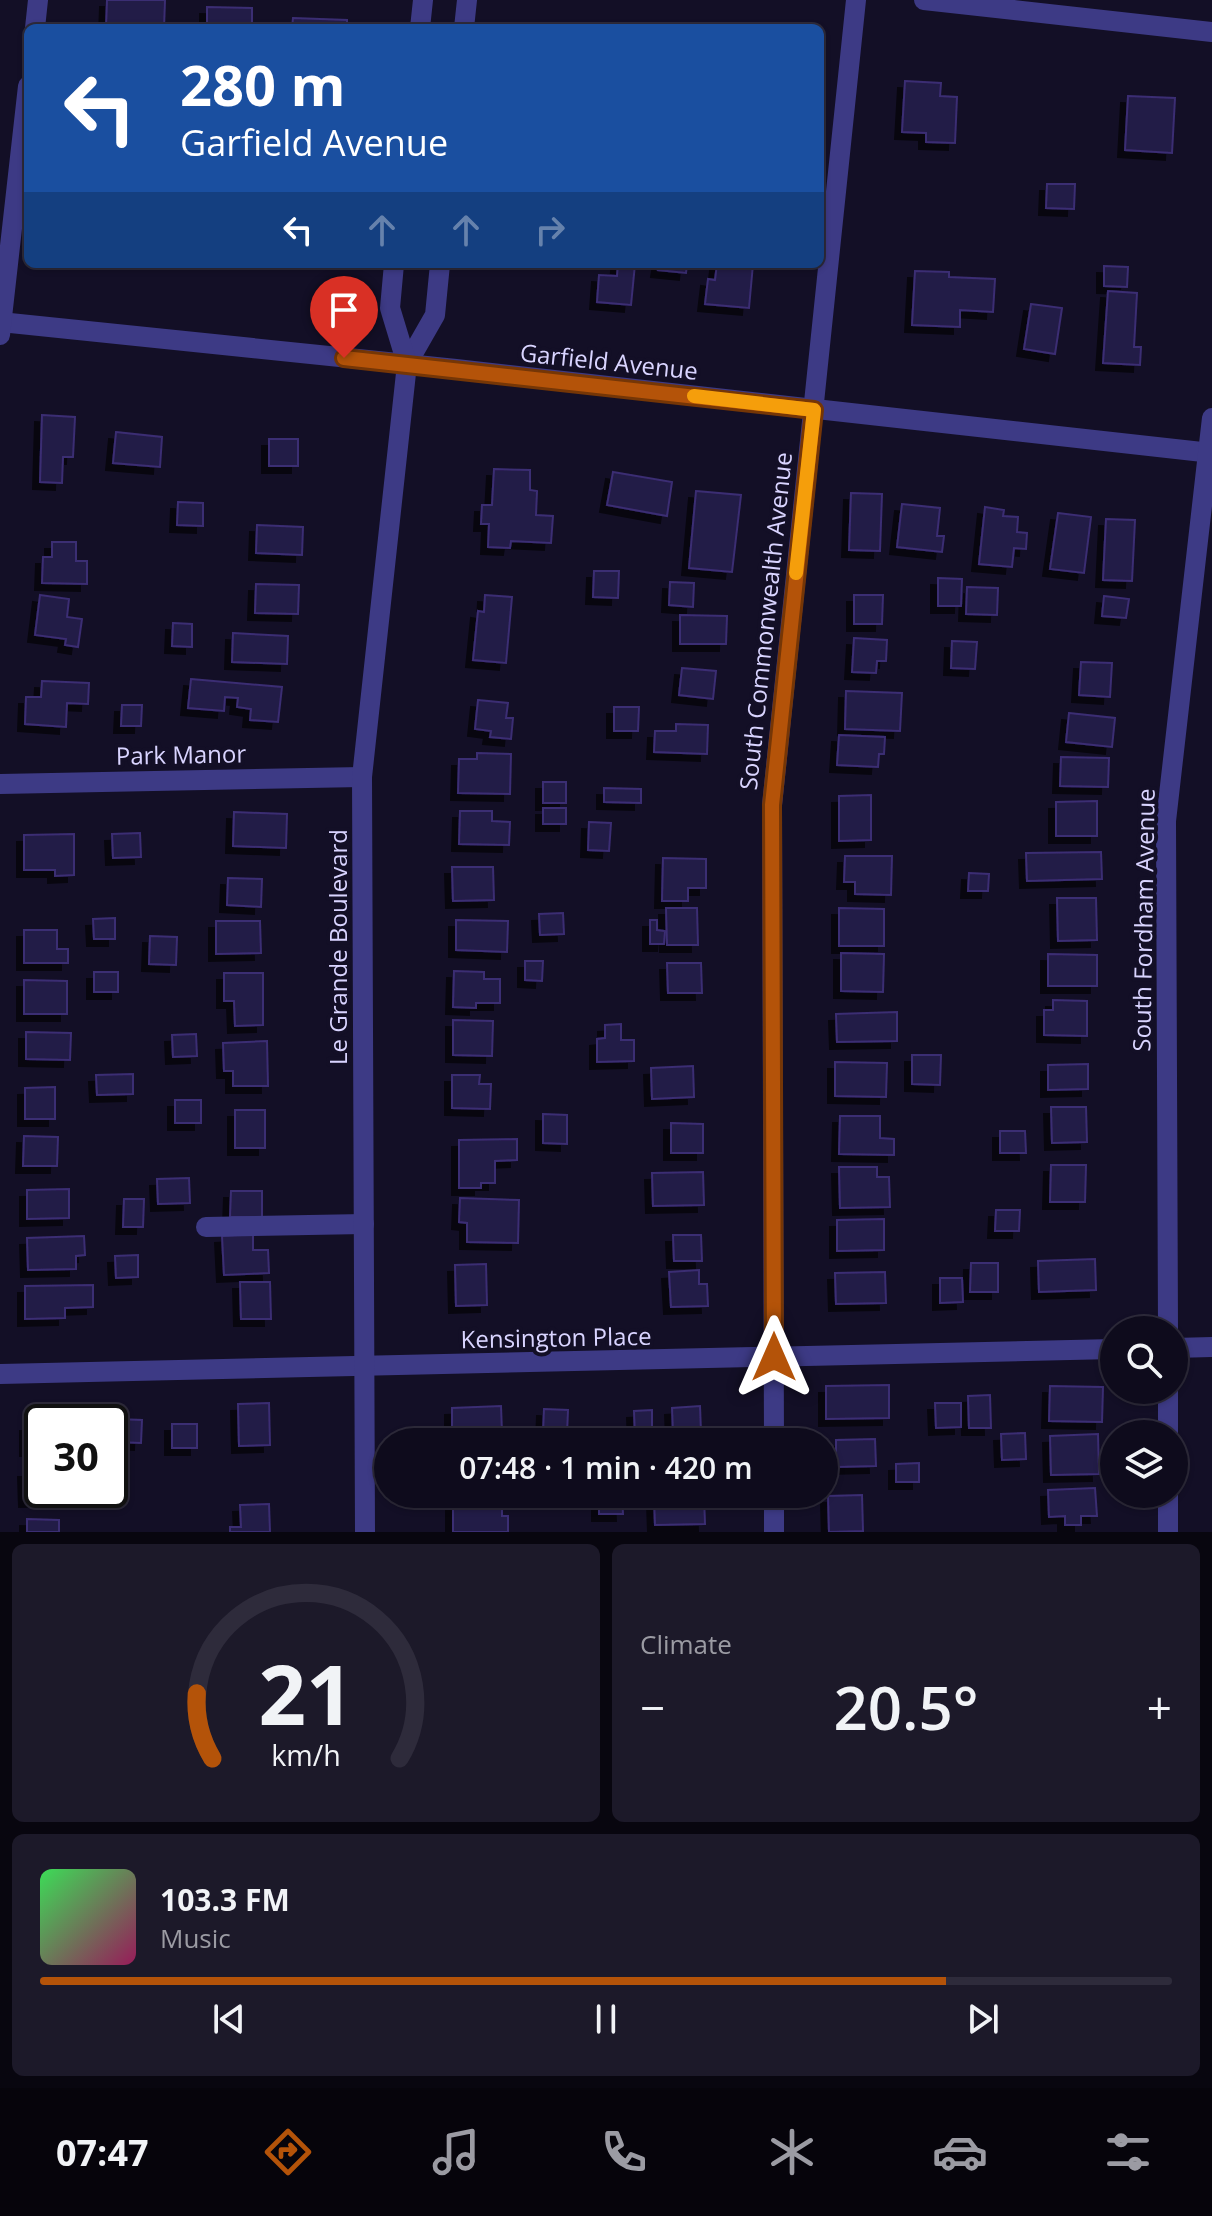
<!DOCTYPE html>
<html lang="en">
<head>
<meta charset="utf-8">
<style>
	body { margin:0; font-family:"Open Sans",sans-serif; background:#1c1929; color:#f1f3f6; height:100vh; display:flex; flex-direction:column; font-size:30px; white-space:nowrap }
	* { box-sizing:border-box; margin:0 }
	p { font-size:26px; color:#9b9ba3 }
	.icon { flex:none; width:44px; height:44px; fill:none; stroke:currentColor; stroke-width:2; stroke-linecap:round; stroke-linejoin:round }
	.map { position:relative; height:1532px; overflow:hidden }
	.drawer { display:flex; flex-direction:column; gap:12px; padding:12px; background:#08060f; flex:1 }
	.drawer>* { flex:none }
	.top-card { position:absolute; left:24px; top:24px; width:800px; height:244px; border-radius:12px; box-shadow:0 2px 6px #0004,0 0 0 2px #2e2b3b; background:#1a4fa0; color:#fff; overflow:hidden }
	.controls { position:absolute; left:1100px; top:1316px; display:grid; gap:16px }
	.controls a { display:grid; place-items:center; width:88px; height:88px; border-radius:50%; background:#0e0b1c; box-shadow:0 2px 6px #0004,0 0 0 2px #2e2b3b; font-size:40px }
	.speed { position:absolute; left:24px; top:1404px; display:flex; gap:16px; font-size:40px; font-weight:700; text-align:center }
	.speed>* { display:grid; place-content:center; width:104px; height:104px; border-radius:50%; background:#0e0b1c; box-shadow:0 2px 6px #0004,0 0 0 2px #2e2b3b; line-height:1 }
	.speed .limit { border:4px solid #111; border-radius:12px; background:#fff; color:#111 }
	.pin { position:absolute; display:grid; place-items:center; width:68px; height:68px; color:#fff; margin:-82px -34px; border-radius:50% 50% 50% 0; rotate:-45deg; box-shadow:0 0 8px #0007 }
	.pin .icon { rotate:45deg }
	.me { position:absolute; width:88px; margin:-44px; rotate:0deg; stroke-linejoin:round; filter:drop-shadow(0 0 6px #0008) }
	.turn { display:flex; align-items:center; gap:28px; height:168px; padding:0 24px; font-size:36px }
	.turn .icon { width:104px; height:104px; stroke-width:2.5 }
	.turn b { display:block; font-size:56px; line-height:68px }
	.lanes { display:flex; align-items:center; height:76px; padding:0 24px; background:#0003; justify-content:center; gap:40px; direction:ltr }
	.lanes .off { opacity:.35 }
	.big { font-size:60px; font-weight:600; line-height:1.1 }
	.drawer .tile { flex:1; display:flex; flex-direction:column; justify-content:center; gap:12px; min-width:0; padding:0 28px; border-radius:12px; background:#1c1929 }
	.drawer .dial { align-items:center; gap:0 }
	.dial svg { height:208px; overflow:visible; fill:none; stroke:#2e2b3b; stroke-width:7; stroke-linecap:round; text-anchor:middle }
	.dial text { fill:#f1f3f6; stroke:none }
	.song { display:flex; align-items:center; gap:24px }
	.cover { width:96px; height:96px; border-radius:12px; background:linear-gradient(135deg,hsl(130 70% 55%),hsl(330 70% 35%)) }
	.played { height:8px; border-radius:4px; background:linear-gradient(90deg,#b45309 80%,#2e2b3b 80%) }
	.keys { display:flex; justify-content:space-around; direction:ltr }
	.heat { display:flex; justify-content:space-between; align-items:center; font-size:44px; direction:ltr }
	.drawer .tiles { flex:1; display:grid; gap:12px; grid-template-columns:1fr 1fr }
	.tile:last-child { grid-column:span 2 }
	.trip { position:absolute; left:374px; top:1428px; width:464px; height:80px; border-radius:40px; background:#0e0b1c; box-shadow:0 2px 6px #0004,0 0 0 2px #2e2b3b; font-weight:600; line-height:80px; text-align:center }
	.tabs { display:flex; height:128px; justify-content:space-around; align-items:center; background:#06040b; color:#9b9ba3 }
	.tabs .icon { width:56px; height:56px }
	.tabs .on { color:#b45309 }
	.tabs b { font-size:36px; color:#f1f3f6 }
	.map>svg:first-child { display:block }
</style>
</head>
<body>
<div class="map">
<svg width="1212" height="1532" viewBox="0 0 1212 1532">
	<defs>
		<filter id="shadow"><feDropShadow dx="-7" dy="7" stdDeviation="0" flood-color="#0009"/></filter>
	</defs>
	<rect width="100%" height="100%" fill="#130f26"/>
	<g fill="#241b47" stroke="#3b2d73" stroke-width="2" filter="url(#shadow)">
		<path d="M107 0H165L164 28H106Z"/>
		<path d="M207 7 252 8V28H207Z"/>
		<path d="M293 18 347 20V28H292Z"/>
		<path d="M905 81 941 83 940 96 957 97 955 143 926 142V133L902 132Z"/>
		<path d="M1128 96 1175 98 1172 153 1125 150Z"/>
		<path d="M1047 184H1075L1074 209 1046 208Z"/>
		<path d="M618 264H635L631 305 597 302 599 275 617 276Z"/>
		<path d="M659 264H687L686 273 658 270Z"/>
		<path d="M717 264H753L749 308 705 304 708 279 715 280Z"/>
		<path d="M1104 266 1128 267 1127 287 1104 286Z"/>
		<path d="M915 271 949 272V277L995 279 993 312 960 310V327L912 325Z"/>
		<path d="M1108 291 1137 293 1134 347H1141L1140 365 1103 363Z"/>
		<path d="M1031 304 1062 308 1055 354 1024 349Z"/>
		<path d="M42 415 75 417 73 457H63L62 483 40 482Z"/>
		<path d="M116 432 162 437 160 467 113 463Z"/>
		<rect x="269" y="439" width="29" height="27"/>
		<path d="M494 469 530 470V490L537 491 536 515 553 516 551 543 511 541 510 548 488 547 489 524H481L482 505H492Z"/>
		<path d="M613 472 672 482 667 516 607 505Z"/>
		<path d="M696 491 741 495 732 572 689 568Z"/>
		<path d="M851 493 882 494 880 551 849 550Z"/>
		<path d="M178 502 203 503V526L177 525Z"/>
		<path d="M902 504 940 508 937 536H944L942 552 897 547Z"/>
		<path d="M985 507 1004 510 1003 516 1018 517 1017 532 1027 533 1026 549 1014 548 1012 567 979 564Z"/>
		<path d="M1058 513 1091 517 1084 573 1050 569Z"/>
		<path d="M1106 519 1135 520 1132 581 1103 580Z"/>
		<path d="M257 525 303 527 302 555 256 553Z"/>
		<path d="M52 542H76V561H87V584L42 583 43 557H52Z"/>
		<path d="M594 571H619L618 598 593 597Z"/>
		<path d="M938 578 962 579 961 606H938Z"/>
		<path d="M670 582 694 583 693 607 669 605Z"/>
		<path d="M256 584 299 585 298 614 255 613Z"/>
		<path d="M967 587 998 588 997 615 966 614Z"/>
		<path d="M40 595 69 599 67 617 82 619 78 647 65 645 66 639 35 635Z"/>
		<path d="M485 595 512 597 506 663 473 660 478 611 484 612Z"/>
		<path d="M854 595H883L882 624H854Z"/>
		<path d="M1104 596 1129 599 1126 618 1102 616Z"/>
		<path d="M680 615 727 616 726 644H680Z"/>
		<path d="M173 623 192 624V647L172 646Z"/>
		<path d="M233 633 288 636 287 664 232 662Z"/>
		<path d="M854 638 887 640 886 661H877L876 673 852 672Z"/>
		<path d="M952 641 977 642 975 669 951 668Z"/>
		<path d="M1081 662 1112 663 1110 697 1079 695Z"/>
		<path d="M682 668 716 671 713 699 679 695Z"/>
		<path d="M191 679 282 687 278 722 250 720 251 709 237 707 238 698 225 697 224 711 188 708Z"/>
		<path d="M42 681 89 683 88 704 67 703 66 727 25 724 26 697H41Z"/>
		<path d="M846 691 902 693 900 731 845 729Z"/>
		<path d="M478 700 508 703 506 718H513L511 739 490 737 491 731 475 729Z"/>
		<path d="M122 705H142L141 726H121Z"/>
		<path d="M614 707H639L638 731H614Z"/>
		<path d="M1069 713 1115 718 1112 747 1066 742Z"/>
		<path d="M676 724 708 725 707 754 654 752 655 731H676Z"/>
		<path d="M839 735 885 737 884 754H879L878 767 837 765Z"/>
		<path d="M477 753 511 754 510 794 458 793 459 759H477Z"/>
		<path d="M1061 757 1109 758 1108 787 1060 786Z"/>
		<rect x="543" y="782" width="23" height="21"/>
		<path d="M604 788 641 789V803L604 802Z"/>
		<path d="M871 795V840L839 841V796Z"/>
		<path d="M1097 801V836H1056V802Z"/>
		<rect x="543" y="808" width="23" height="16"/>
		<path d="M460 811H492V821L510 822 509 845 459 844Z"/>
		<path d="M234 812 287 814 286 848 233 846Z"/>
		<path d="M589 822 611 823 609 851 588 850Z"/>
		<path d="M140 833 141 857 113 858 112 834Z"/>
		<path d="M74 834V875L55 876V870H24V835Z"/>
		<path d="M1101 852 1102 879 1027 881 1026 853Z"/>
		<path d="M845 856H892L891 895 855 894V882H844Z"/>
		<path d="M663 858 706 859V888H688V901H662Z"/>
		<path d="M452 867H493L494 900 453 901Z"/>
		<path d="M969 873 989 874 988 891H968Z"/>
		<path d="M228 878 262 879 261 907 227 905Z"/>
		<path d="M1057 898H1096L1097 940 1058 941Z"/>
		<path d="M666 908H697L698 945H667Z"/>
		<path d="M839 908 884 909V946H839Z"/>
		<path d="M563 913 564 934 540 935 539 914Z"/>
		<path d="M115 918V939H94L93 919Z"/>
		<path d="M456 920 508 921 507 952 456 950Z"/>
		<path d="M650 920H657V930L665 931 664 944H650Z"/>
		<path d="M216 921H260L261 953 216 954Z"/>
		<path d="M24 930H57V949H68V963H24Z"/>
		<path d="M150 936 177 937 176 965 149 964Z"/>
		<path d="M841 953 884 954 883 992 841 991Z"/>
		<path d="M1048 954 1097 955V986H1048Z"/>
		<path d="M525 961H543L542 981 525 980Z"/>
		<path d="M667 963H701L702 993H668Z"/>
		<path d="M454 971 484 972V979H500V1003H476V1008L453 1007Z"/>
		<rect x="94" y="972" width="24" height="20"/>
		<path d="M224 973H263V1025L235 1026 234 1001H224Z"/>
		<path d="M24 980 67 981V1014H24Z"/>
		<path d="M1053 1000 1087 1001V1036L1044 1035V1010H1053Z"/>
		<path d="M897 1012V1041L837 1042 836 1014Z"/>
		<path d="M453 1020 493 1021 492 1056 453 1055Z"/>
		<path d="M621 1024V1040H634V1061L597 1062V1039L605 1038V1025Z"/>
		<path d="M26 1032 71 1033 70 1060 26 1059Z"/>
		<path d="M196 1034 197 1056 173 1057 172 1035Z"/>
		<path d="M267 1041 268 1086H233V1071H224L223 1043Z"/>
		<path d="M912 1055H941L940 1085 912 1084Z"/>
		<path d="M835 1062 887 1063 886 1097 835 1096Z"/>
		<path d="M1088 1064V1089L1048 1090V1065Z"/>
		<path d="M693 1066 694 1097 652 1099 651 1068Z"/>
		<path d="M133 1074V1094L97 1095 96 1075Z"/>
		<path d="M452 1075H480L479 1084H491L490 1109 452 1108Z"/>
		<path d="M55 1087V1119H25V1088Z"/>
		<rect x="175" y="1100" width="26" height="23"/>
		<path d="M1051 1107H1086L1087 1142 1052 1143Z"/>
		<rect x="235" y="1110" width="30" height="38"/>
		<path d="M543 1114 567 1115V1144L543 1143Z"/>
		<path d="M840 1116H880V1138L894 1139V1155L839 1154Z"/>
		<path d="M671 1123 703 1124V1153H671Z"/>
		<path d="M1000 1131H1025L1026 1153H1000Z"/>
		<path d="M24 1136 58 1137 57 1166H23Z"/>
		<path d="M517 1139V1160L495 1161V1183H481V1188H459V1140Z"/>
		<path d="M1051 1165H1086L1085 1202H1050Z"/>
		<path d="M839 1167H877V1177H889L890 1207 840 1208Z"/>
		<path d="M703 1172 704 1205 653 1206 652 1173Z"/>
		<path d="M189 1178 190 1203 158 1204 157 1179Z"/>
		<path d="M69 1189V1218L27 1219V1190Z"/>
		<path d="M231 1191H262V1217H230Z"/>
		<path d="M460 1198 519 1200 518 1243 467 1242V1223L459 1222Z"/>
		<path d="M124 1199H144L143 1227H123Z"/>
		<path d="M996 1210H1020L1019 1231H995Z"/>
		<path d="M884 1219V1250L837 1251V1220Z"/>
		<path d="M253 1234V1250H268L269 1273 224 1275 222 1236Z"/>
		<path d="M673 1235H701L702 1261H674Z"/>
		<path d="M84 1236 85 1255 76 1256V1269L28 1270 27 1238Z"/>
		<path d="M138 1255V1277L116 1278 115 1256Z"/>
		<path d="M1095 1259 1096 1290 1039 1292 1038 1261Z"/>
		<path d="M971 1263H998V1292H970Z"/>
		<path d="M486 1264 487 1305 456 1306 455 1265Z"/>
		<path d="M699 1270V1284H707L708 1306 671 1307 669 1272Z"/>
		<path d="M885 1272 886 1303 836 1304 835 1273Z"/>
		<path d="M940 1278H962L963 1302 940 1303Z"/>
		<path d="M240 1282H270L271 1319H241Z"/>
		<path d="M93 1285V1307L65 1308V1318L25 1319V1286Z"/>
		<path d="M889 1385V1418L826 1419V1386Z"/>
		<path d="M1050 1386 1103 1387 1102 1422 1049 1421Z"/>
		<path d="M990 1395 991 1428H969L968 1396Z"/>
		<path d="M269 1403 270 1445 239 1446 238 1404Z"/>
		<path d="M935 1403H961V1427L936 1428Z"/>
		<path d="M501 1406 502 1433H491V1438L452 1439V1408Z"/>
		<path d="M700 1406 701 1432 673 1433 672 1408Z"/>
		<path d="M544 1409 568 1410 567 1434 543 1433Z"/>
		<path d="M652 1410V1436L635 1437 634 1411Z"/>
		<path d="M117 1419 142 1420 141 1443 117 1442Z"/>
		<rect x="27" y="1424" width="15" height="25"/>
		<rect x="172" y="1424" width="25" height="24"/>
		<path d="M1025 1433 1026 1459 1002 1460 1001 1434Z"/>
		<path d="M1098 1434 1099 1474 1051 1475 1050 1436Z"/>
		<path d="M875 1439 876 1466 836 1467V1440Z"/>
		<path d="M42 1458V1490H75V1499L26 1500 25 1470H35V1459Z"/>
		<path d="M919 1463V1482H896V1464Z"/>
		<path d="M1095 1488 1097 1516H1081V1525H1065V1516L1049 1517 1048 1490Z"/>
		<path d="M599 1494H622L623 1514H599Z"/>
		<path d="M862 1495 863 1531 829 1532 828 1496Z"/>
		<path d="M704 1496 705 1524 655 1525 654 1498Z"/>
		<path d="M269 1504 270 1532H230V1527H241L240 1505Z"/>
		<path d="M453 1504H502V1516H508V1532H453Z"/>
		<path d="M27 1519 59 1520V1532H27Z"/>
	</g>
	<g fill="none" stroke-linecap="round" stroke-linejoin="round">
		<g stroke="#3d3a85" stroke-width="20">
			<path d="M924 0 1212 32"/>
			<path d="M35 28 38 0"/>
			<path d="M420 28 423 0"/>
			<path d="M464 28 467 0"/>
			<path d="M0 322 456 369 1212 453"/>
			<path d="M0 335 28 86"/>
			<path d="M407 364 435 315 440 264"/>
			<path d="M0 784 362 777"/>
			<path d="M206 1227 364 1224"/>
			<path d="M1168 1330 1166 821 1212 418"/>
			<path d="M1174 1348 1212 1347"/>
			<path d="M0 1374 1114 1349"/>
			<path d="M1168 1390V1434"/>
			<path d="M774 1442 772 805 856 0"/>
			<path d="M774 1494V1532"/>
			<path d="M1168 1494V1532"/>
			<path d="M365 1532 362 777 407 364 390 308 394 264"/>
		</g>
	</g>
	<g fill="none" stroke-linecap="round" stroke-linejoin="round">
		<g stroke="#753606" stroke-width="20">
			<path id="route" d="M344 358 814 410 772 805 774 1357"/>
		</g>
		<use href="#route" stroke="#b45309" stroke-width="14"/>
		<path stroke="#f59e0b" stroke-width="14" d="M694 396 814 410 796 573"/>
	</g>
	<g text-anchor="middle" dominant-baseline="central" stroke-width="8" stroke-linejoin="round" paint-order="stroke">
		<g font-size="24" fill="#d9d4ff" stroke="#130f26">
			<text transform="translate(609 361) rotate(6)">Garfield Avenue</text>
			<text transform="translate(765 621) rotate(-84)">South Commonwealth Avenue</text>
			<text transform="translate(181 754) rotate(-1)">Park Manor</text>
			<text transform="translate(1143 920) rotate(-89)">South Fordham Avenue</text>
			<text transform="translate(337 947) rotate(-90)">Le Grande Boulevard</text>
			<text transform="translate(556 1337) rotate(-1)">Kensington Place</text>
		</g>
	</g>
</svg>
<div class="controls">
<a><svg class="icon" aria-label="search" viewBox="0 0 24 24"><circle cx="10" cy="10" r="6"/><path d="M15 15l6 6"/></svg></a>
<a><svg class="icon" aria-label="layers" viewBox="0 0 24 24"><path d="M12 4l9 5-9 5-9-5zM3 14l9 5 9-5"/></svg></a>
</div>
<div class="speed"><div class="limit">30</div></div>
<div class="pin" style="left:344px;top:358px;background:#d93025"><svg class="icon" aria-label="arrive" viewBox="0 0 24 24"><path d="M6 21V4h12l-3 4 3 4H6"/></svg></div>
<svg class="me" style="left:774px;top:1357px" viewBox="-20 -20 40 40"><path d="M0-17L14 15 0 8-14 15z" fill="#b45309" stroke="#fff" stroke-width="4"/></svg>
<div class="trip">07:48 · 1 min · 420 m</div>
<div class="top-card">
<div class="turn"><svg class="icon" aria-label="left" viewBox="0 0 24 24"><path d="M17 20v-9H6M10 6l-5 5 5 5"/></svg><div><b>280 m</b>Garfield Avenue</div></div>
<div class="lanes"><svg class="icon" aria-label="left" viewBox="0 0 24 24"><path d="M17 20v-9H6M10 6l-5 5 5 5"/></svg><svg class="icon off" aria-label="ahead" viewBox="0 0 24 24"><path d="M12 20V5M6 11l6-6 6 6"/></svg><svg class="icon off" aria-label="ahead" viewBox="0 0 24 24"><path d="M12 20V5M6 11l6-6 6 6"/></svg><svg class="icon off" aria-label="right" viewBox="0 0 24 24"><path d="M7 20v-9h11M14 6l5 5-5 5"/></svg></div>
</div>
</div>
<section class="drawer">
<div class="tiles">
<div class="tile dial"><svg viewBox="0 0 100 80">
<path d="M14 69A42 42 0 1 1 86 69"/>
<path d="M14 69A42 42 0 0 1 8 44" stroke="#b45309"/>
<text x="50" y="56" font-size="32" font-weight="700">21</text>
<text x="50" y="72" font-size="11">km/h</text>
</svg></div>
<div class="tile"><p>Climate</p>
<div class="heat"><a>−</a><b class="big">20.5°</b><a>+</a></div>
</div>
<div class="tile">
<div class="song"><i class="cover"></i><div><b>103.3 FM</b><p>Music</p></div></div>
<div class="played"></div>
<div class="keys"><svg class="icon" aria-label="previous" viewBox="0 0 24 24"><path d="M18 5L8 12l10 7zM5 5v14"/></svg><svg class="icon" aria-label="pause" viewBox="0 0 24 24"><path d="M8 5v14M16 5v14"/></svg><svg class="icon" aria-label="next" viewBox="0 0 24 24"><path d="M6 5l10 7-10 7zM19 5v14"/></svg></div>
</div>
</div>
</section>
<nav class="tabs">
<b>07:47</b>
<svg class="icon on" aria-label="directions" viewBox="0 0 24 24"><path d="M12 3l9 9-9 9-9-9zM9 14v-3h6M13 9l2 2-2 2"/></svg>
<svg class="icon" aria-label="music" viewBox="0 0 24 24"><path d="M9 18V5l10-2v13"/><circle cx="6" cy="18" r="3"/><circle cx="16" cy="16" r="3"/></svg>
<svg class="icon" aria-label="phone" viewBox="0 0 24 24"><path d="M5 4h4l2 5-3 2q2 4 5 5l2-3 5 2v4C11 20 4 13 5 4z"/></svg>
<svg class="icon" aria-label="climate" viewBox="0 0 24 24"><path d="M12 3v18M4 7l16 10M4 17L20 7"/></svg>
<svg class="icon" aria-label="car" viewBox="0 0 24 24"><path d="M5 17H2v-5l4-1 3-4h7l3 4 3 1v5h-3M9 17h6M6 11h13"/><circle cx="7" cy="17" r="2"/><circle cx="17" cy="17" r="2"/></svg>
<svg class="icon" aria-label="filters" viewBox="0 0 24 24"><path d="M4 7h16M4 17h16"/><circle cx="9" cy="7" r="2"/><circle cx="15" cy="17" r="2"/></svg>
</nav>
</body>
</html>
